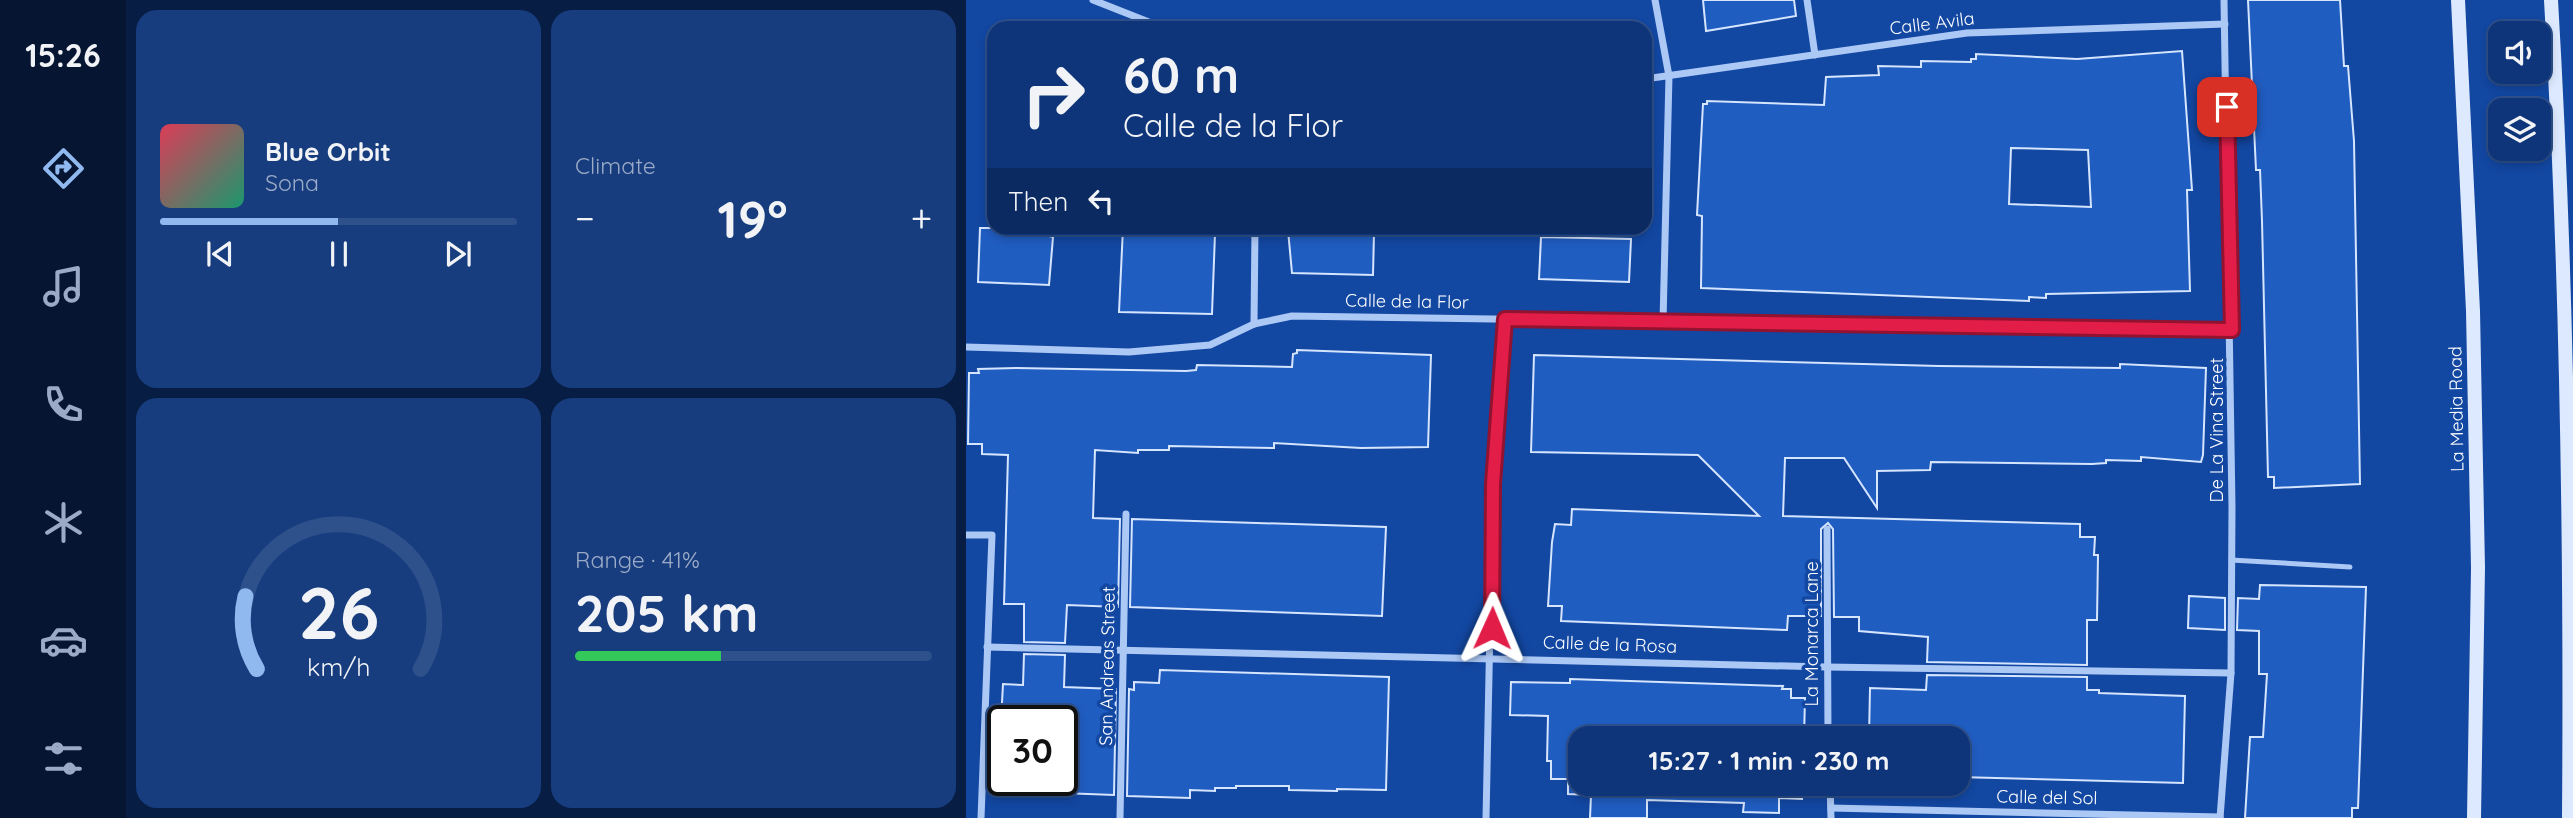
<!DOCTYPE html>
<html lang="en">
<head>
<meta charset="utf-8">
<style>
	body { margin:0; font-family:Quicksand,sans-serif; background:#173d7f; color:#f1f3f6; height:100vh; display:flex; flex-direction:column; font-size:26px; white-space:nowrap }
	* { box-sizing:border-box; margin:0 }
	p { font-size:23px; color:#9babc7 }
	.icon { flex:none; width:38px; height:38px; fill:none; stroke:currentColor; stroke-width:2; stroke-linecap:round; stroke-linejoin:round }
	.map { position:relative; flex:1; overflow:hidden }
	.panel { display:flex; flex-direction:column; gap:10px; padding:10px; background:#081d43; width:840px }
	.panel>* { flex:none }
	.top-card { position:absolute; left:21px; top:21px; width:665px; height:214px; border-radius:21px; box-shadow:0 4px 10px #0003,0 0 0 2px #2e508b; background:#0e357a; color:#f1f3f6; overflow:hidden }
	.tools { position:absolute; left:1522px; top:21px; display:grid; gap:14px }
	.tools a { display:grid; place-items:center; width:63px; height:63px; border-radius:14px; background:#0e357a; box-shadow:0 4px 10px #0003,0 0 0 2px #2e508b; font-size:35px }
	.speed { position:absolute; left:21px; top:705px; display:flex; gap:14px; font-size:35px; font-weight:700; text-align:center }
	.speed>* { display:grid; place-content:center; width:91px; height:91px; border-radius:50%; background:#0e357a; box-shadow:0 4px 10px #0003,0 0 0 2px #2e508b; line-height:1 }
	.speed .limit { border:4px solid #111; border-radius:10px; background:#fff; color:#111 }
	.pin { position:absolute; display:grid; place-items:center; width:60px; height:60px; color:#fff; margin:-30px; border-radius:14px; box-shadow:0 4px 10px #0006 }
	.me { position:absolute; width:77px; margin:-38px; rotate:1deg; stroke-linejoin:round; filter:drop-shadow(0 0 5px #0008) }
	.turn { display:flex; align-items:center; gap:24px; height:147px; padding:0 21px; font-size:32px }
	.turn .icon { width:91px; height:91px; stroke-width:2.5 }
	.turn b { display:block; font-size:49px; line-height:60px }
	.then { display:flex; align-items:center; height:66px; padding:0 21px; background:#0003; gap:14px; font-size:26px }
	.big { font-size:52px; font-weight:800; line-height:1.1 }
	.panel .tile { flex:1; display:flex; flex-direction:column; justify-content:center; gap:10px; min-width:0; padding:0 24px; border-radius:21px; background:#173d7f }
	.panel .dial { align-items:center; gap:0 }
	.dial svg { height:182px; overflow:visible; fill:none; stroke:#2e508b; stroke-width:7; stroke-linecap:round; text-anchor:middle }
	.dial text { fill:#f1f3f6; stroke:none }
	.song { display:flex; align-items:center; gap:21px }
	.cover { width:84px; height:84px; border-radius:10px; background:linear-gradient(135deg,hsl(350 70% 55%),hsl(160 70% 35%)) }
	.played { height:7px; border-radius:4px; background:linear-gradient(90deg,#90b9f0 50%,#2e508b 50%) }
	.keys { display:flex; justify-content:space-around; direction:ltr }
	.heat { display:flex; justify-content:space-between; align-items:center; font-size:38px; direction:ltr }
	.charge { height:10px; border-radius:5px; background:linear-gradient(90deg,#34c759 41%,#2e508b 0) }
	.panel .tiles { flex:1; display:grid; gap:10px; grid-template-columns:repeat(2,1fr) }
	.trip { position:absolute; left:602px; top:726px; width:402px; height:70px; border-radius:21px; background:#0e357a; box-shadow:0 4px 10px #0003,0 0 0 2px #2e508b; font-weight:800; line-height:70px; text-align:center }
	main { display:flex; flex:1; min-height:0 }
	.menu { display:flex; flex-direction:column; width:126px; justify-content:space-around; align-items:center; background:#061531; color:#9babc7 }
	.menu .icon { width:49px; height:49px }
	.menu .selected { color:#90b9f0 }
	.menu b { font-size:32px; color:#f1f3f6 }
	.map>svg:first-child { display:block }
</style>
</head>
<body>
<main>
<nav class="menu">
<b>15:26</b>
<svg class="icon selected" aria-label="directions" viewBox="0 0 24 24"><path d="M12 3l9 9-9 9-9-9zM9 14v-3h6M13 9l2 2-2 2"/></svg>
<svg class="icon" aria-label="music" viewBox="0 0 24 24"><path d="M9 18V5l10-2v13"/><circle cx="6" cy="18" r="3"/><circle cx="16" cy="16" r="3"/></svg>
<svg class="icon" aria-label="phone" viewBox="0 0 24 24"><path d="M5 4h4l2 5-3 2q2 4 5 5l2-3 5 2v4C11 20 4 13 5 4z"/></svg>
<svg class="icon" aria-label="climate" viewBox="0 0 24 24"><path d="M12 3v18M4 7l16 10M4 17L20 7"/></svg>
<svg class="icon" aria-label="car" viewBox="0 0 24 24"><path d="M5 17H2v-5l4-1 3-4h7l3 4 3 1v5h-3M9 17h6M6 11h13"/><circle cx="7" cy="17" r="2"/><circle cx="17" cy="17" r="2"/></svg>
<svg class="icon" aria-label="filters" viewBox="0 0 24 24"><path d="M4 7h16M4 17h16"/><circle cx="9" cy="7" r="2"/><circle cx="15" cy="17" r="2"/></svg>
</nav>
<section class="panel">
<div class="tiles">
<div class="tile">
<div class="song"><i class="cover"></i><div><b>Blue Orbit</b><p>Sona</p></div></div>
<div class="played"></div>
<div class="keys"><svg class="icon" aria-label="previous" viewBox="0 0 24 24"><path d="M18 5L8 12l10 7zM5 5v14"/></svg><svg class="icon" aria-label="pause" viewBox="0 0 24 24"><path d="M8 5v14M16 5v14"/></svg><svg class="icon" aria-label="next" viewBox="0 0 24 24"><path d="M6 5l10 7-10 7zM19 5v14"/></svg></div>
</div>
<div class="tile"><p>Climate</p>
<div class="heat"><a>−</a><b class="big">19°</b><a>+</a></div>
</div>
<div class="tile dial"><svg viewBox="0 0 100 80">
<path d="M14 69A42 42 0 1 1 86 69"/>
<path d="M14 69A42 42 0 0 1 9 37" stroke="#90b9f0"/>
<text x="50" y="56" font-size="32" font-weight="700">26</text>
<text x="50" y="72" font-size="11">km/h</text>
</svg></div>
<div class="tile"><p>Range · 41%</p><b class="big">205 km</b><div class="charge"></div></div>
</div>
</section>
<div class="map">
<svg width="1607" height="818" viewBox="0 0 1607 818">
	<rect width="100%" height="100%" fill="#1247a2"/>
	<g fill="#205dc1" stroke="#d5e5fe" stroke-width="2" fill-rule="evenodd">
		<path d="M737 0H828L830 16 740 31Z"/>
		<path d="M1282 0H1374L1378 66H1382L1388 141 1394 484 1308 488V477H1302L1296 221 1294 170H1290Z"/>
		<path d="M1216 51 1226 190H1221L1224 291 1080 294V298L1063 297V301L735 288 736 216 731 215 737 104H741V101L858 105 860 77 913 75 912 66 955 67V61L1005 62V59H1010V54L1111 59ZM1045 148 1122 150 1125 207 1043 204Z"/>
		<path d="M14 228H84L83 236 87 237 83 285 12 282Z"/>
		<path d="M157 228H246V234H249L246 314 153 312Z"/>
		<path d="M322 230 408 233 407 275 326 273Z"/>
		<path d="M575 237 665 239 663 282 573 279Z"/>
		<path d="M331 350 465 355 462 447 395 448 308 443V448L203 446V450H172V453L129 450 127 518 154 519 152 607 101 605 99 643 58 642V604H38L42 455 16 454V444H2L3 373H13L12 369 50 368 220 371 230 370 231 365 326 367 327 354 331 353Z"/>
		<path d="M568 355 973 366 1154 368V364L1240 368 1237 455 1235 462 1175 457V461L1140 460V463L1126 464 965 462 964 470 911 471V508L878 458H819L817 516 1114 524V537H1129L1128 555H1132L1131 620H1121V665L961 662 962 637 893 631V617H868L867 529 862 523 855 529V616H822L821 630 595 621 596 606H582L586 542 589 524 605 525 606 509 793 516 732 455 565 452Z"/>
		<path d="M166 519 420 527 416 616 164 607Z"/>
		<path d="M1294 585 1400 587 1392 808H1386V818H1279L1284 737H1297L1301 674H1293V631L1271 630 1272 598 1293 599Z"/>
		<path d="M1223 596 1259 598V630L1222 628Z"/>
		<path d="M58 654 99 655 98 687 150 689 148 795 96 793V721H35L37 684 57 685Z"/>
		<path d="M194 670 423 677 420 790 371 789V791L323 790V786H270V788H249V791L224 790V798L161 796 163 689 168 690V682L193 683Z"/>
		<path d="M961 675 1121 677V690H1133V693L1219 696 1217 783 992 777V738H903L904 688 960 690Z"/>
		<path d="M604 679 817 686 816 689H825V698H839L838 738H614V784H836V799L813 798V813L777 812 778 803 681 800V818H624L625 795 602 794V779H585V761H581L582 716 544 715 545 682 604 683Z"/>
	</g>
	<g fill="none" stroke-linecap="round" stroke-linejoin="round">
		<path stroke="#acc8f5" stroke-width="5" d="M1265 560 1384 567"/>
		<g stroke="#acc8f5" stroke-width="7">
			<path d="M127 0 198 28"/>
			<path d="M689 0 703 76 697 322"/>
			<path d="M841 0 849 55"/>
			<path d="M679 79 1001 33 1259 24"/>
			<path d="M288 324 289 228"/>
			<path d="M0 347 163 352 244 345 288 324 326 316 1266 330"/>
			<path d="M861 529 862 738"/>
			<path d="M0 535H26L15 818"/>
			<path d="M21 647 860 667 1265 673"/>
			<path d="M864 784 865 818"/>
			<path d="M865 808 1254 817"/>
			<path d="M154 818 160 514"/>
			<path d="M520 818 527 484 539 319"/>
			<path d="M1254 818 1265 673 1266 507 1258 0"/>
		</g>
		<g stroke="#dde9fe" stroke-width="14">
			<path d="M1492 0 1507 311 1512 568 1508 818"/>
			<path d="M1585 0C1601 272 1605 545 1603 818"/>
		</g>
	</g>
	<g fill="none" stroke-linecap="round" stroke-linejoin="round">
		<g stroke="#92132f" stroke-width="18">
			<path id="route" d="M526 628 527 484 539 319 1266 330 1261 107"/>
		</g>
		<use href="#route" stroke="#e11d48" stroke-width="12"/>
	</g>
	<g text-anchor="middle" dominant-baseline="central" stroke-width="7" stroke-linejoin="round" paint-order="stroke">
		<g font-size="18" fill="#fff" stroke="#1247a2">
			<text transform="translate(966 23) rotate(-7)">Calle Avila</text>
			<text transform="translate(441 301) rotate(1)">Calle de la Flor</text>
			<text transform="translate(1490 409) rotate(-91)">La Media Road</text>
			<text transform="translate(1250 430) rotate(-90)">De La Vina Street</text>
			<text transform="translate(845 634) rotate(-90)">La Monarca Lane</text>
			<text transform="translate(644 644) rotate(2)">Calle de la Rosa</text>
			<text transform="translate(141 666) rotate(-89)">San Andreas Street</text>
			<text transform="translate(1081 797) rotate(1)">Calle del Sol</text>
		</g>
	</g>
</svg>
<div class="tools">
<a><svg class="icon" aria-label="sound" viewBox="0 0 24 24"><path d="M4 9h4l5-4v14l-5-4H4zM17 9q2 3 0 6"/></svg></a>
<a><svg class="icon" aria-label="layers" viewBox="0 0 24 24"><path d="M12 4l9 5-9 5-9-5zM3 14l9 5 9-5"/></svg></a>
</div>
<div class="speed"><div class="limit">30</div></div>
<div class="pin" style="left:1261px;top:107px;background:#d93025"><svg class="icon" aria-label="arrive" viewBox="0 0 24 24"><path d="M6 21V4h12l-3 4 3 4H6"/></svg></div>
<svg class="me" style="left:526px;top:628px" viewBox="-20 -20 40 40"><path d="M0-17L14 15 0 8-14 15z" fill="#e11d48" stroke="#fff" stroke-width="4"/></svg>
<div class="trip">15:27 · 1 min · 230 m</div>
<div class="top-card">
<div class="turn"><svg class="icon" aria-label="right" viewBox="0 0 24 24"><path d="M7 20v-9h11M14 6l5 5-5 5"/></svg><div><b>60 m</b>Calle de la Flor</div></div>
<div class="then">Then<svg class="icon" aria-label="left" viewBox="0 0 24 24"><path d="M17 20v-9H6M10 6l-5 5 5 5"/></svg></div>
</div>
</div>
</main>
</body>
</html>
